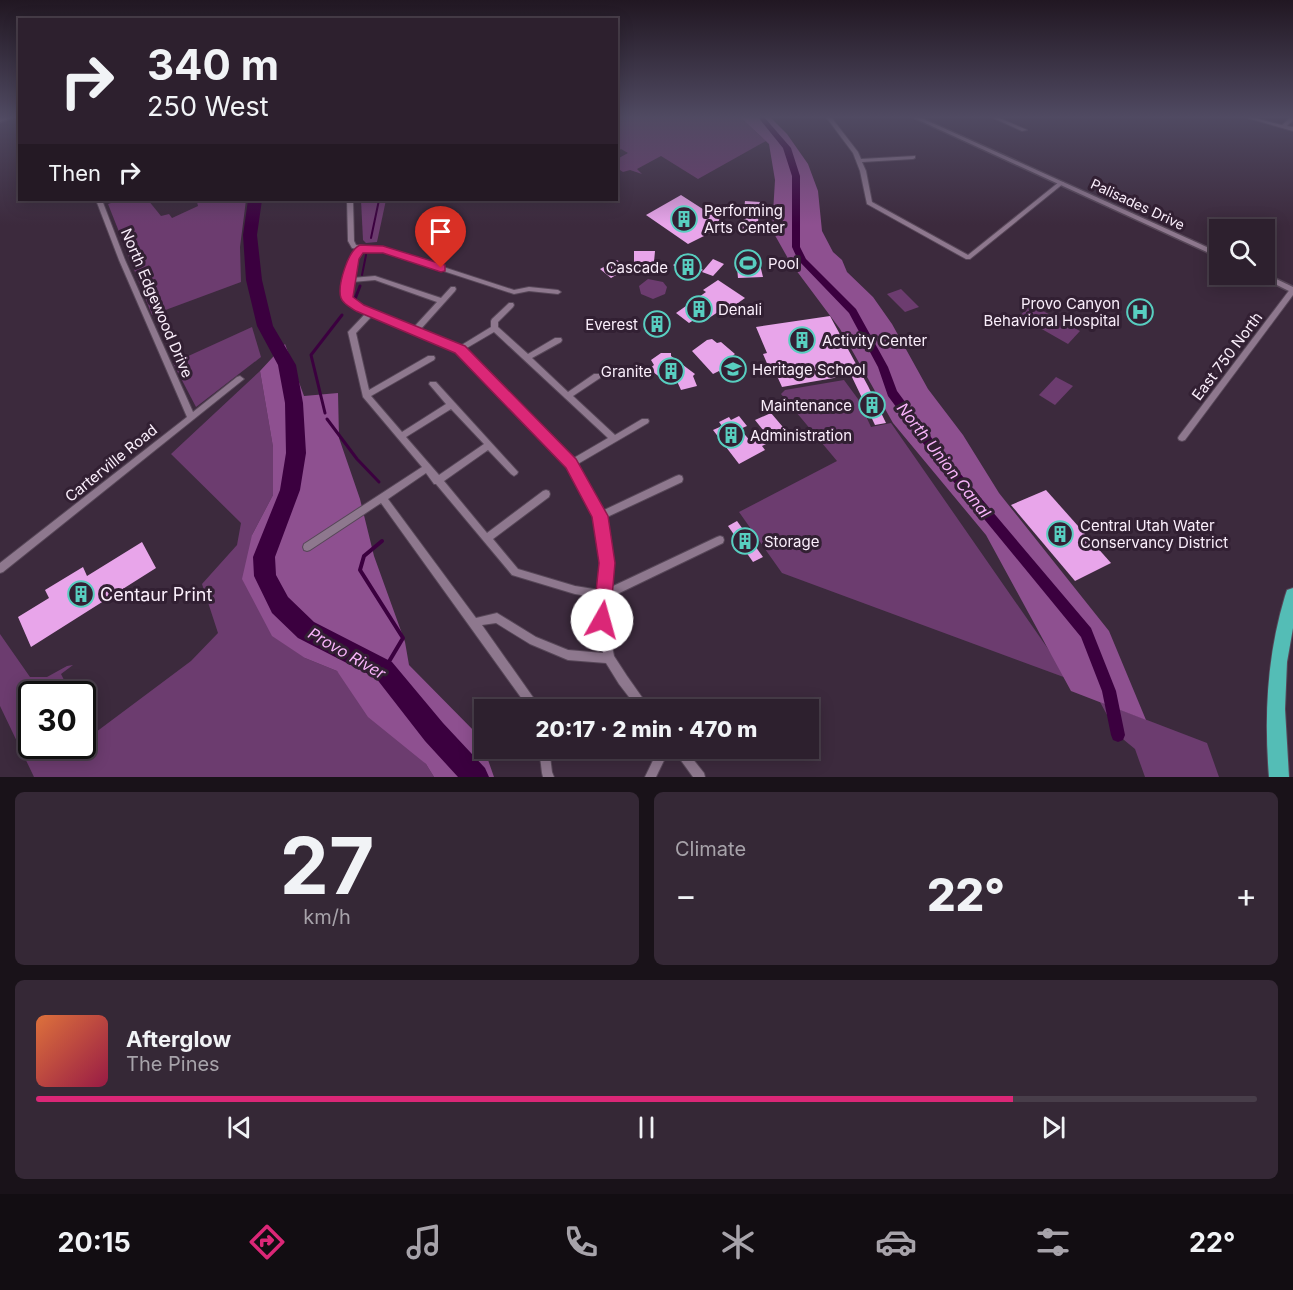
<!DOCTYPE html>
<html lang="en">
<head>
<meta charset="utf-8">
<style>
	body { margin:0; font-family:Inter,sans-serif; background:#352836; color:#f1f3f6; height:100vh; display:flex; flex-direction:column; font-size:22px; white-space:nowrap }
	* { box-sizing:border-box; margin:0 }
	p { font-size:20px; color:#a7a3aa }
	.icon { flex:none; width:33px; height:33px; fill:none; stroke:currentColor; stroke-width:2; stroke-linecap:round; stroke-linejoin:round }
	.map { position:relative; height:777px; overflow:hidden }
	.drawer { display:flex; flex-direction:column; gap:15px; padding:15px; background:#191219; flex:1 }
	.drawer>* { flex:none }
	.banner { position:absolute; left:18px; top:18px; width:600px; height:183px; border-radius:0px; box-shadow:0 3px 15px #0003,0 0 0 2px #483e4a; background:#2d202e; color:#f1f3f6; overflow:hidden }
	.controls { position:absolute; left:1209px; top:219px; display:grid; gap:12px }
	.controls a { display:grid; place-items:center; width:66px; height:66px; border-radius:0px; background:#2d202e; box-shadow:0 3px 15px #0003,0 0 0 2px #483e4a; font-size:30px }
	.speed { position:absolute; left:18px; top:681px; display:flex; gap:12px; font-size:30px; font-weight:700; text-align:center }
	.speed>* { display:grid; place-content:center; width:78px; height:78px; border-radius:50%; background:#2d202e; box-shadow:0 3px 15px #0003,0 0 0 2px #483e4a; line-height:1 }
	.speed .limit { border:3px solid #111; border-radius:9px; background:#fff; color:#111 }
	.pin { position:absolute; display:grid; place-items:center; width:51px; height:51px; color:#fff; margin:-62px -26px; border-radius:50% 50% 50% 0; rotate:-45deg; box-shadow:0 0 6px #0007 }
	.pin .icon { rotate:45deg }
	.me { position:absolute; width:66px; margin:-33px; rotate:7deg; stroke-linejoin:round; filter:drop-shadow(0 0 4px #0008) }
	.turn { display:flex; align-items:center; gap:21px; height:126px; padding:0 30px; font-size:27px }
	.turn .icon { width:78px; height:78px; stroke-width:2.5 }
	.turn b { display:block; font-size:42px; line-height:51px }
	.then { display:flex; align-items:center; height:57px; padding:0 30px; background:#0003; gap:12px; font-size:22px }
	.big { font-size:45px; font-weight:800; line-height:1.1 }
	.drawer .card { flex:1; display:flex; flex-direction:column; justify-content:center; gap:9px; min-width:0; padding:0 21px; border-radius:9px; background:#352836 }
	.drawer .dial { align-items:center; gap:0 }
	.dial b { font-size:78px; line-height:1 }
	.song { display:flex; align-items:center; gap:18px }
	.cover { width:72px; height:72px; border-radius:9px; background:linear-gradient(135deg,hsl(20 70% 55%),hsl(340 70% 35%)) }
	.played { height:6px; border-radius:3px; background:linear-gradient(90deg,#db2777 80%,#483e4a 80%) }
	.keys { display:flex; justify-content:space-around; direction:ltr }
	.heat { display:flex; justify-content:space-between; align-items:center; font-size:33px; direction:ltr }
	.drawer .tiles { flex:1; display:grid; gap:15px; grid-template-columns:1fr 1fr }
	.card:last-child { grid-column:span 2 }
	.trip { position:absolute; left:474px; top:699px; width:345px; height:60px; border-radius:0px; background:#2d202e; box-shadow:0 3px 15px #0003,0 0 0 2px #483e4a; font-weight:800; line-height:60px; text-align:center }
	.menu { display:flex; height:96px; justify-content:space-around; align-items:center; background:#120d12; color:#a7a3aa }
	.menu .icon { width:42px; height:42px }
	.menu .active { color:#db2777 }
	.menu b { font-size:27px; color:#f1f3f6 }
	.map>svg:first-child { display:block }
</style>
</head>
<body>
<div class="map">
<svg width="1293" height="777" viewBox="0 0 1293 777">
	<rect width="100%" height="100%" fill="#3c2a3d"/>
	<g fill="#6c3c6f">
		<path d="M617 117H740L766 141 698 179 661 156 637 169 642 174 630 170 623 172 617 168V159L628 153 621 149 617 151Z"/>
		<path d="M110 200H148L161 216 169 214 172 218 198 206 197 202 203 200H246L240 247 241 282 152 315 108 204 111 203Z"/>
		<path d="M361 200H386L377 242 366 243 363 240Z"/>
		<path d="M648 279 663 282 667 287 665 294 653 299 641 294 639 286Z"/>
		<path d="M901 289 919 307 905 312 887 294Z"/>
		<path d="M1032 305 1080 331 1068 344 1019 316Z"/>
		<path d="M252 327 261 357 196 407 173 363Z"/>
		<path d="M260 371 273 447V495L252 535 305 658 337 671 426 764 434 777H34L0 706V634L30 677H47L67 666 73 665 61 674 71 694H32V746H82L83 718 92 735 191 661 218 633 202 584 237 545 241 523 171 454Z"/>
		<path d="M1056 377 1073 386 1055 405 1039 395Z"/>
		<path d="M844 380 858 399 871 427 891 423 1069 679 782 573 739 512 837 461 781 394 785 390Z"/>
		<path d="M1100 702 1207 743 1219 777H1145L1135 749 1118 735Z"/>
	</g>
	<g fill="#8e5090">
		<path d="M740 117H770L787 134 808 164 818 191 822 231 833 252 842 260 847 272 873 297 892 324 928 389 963 435 999 493 1109 631 1146 720 1071 691 986 535 893 423 840 329 790 262 772 230 775 180 769 144Z"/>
		<path d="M285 344 304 396 338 393 339 438 360 499 374 556 405 642 409 665 480 737 494 777H434L426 764 368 717 337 671 305 658 272 636 242 579 252 535 273 495V447L260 371Z"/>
	</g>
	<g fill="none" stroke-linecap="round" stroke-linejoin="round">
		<g stroke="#3b003f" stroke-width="2">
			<path d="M371 238 379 200"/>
			<path d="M362 275 366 255"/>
		</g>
		<g stroke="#3b003f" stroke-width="3">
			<path d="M355 299 360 286"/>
			<path d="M325 413 311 355 342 315"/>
			<path d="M327 419 357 459 379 482"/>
		</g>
		<path stroke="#3b003f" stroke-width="4" d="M382 541 364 556 360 570 403 638 384 670"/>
		<path fill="#3b003f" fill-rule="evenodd" d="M758 117H764L791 148 800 176V247L806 259 856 309 888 367 897 391 942 452 1091 628 1116 691 1125 735 1123 740 1118 742 1113 740 1111 735 1102 691 1081 637 934 458 888 396 878 367 849 313 798 260 792 247V176L783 148Z"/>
		<path fill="#3b003f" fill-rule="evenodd" d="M248 200H262L257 235 262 280 273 326 296 365 303 403 306 453 300 490 275 557 276 575 288 597 314 622 392 662 443 723 485 768 489 777H458L425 741 376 678 298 638 272 613 254 576 253 557 280 490 286 453 285 403 278 365 257 326 246 280 243 235Z"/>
	</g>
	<g fill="#e8a5ea">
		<path d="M681 195 723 222 711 229 714 231 688 244 646 215Z"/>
		<path d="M745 201 760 202 757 232 742 231Z"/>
		<path d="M634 251H655L654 262H634Z"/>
		<path d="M736 257H758L763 277 738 278Z"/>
		<path d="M685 258 703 270 691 278 673 265Z"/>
		<path d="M713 259 724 264 713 276 702 272Z"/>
		<path d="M617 260 628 268 611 278 600 269Z"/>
		<path d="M718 280 745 298 731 308 727 306 703 322 697 318 689 323 676 313 706 292 703 290Z"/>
		<path d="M830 316 868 386 886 423 875 425 851 375 782 387 773 367 769 368 763 354 767 353 756 327Z"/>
		<path d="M646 317H669V331H645Z"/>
		<path d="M712 339 717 343 721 342 735 354 731 357 736 361 732 363 737 367 723 375 719 371 713 374 692 351 707 340Z"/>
		<path d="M661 353H671V356L695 374 693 376 697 386 681 390 676 379 668 373 661 378 649 369 654 365 651 360Z"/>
		<path d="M771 413 788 433 762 446 765 450 739 464 713 430 722 426 719 422 729 417 731 420 739 416 747 426 740 429 752 443 767 435 755 420Z"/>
		<path d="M1046 490 1111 563 1075 581 1011 505Z"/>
		<path d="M737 521 763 557 753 562 728 526Z"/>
		<path d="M142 542 156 568 31 647 18 617 49 598 45 590 83 567 87 576Z"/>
	</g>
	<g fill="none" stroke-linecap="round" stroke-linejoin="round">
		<g stroke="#574758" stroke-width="2">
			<g id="minor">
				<path d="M826 117H831L858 152 861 159 915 156V158L913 159 862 162 866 171 872 202 968 255 1059 182H1063L1064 183 970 259H966L867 204 860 171 853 153Z"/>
				<path d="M991 117H997L1027 130 1022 131Z"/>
				<path d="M1244 117H1251L1282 125 1291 117H1293V120L1287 126 1293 127V131Z"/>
				<path d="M96 200H102L125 260 193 412 237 377 240 376 244 379 3 572 0 573V563L187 417 119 260Z"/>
				<path d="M347 200H353L354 241 356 245 385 248 514 290 529 287 558 290 561 292 558 294 529 291 514 294 382 251 363 250 356 259 352 278 375 276 441 298 451 287H455L456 289 455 291 420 330 460 346 491 327V321L492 319 509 303H513L514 305 513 307 498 322V327L528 354 555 338H561L562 340 561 342 532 358 568 392 594 374H600L601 376 600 378 573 396 615 435 642 419H648L649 421 648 423 576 465 602 511 676 476 679 475 682 476 683 479 682 482 605 518 612 563 609 588 717 537 720 536 723 537 724 540 723 543 609 598 607 620 614 656 627 676 651 710H639L619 684 606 663 568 660 530 644 496 623 482 625 542 710H530L381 503 310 550 307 551 304 550 303 547 304 544 422 467 363 397 348 332 366 313 358 310 346 301 343 293 350 259 357 249 352 248 348 241ZM375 280 437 302 414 327C401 322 355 307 350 296 348 292 351 286 352 282ZM372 316 457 351 568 466 596 517 602 563 600 590 575 586 518 569 493 539 549 497 550 494 549 491 546 490 543 491 487 533 444 481 488 450 511 474 514 476 517 474 518 472 436 382H430L429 384 446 404 402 432 371 396 434 360 435 358 434 356H428L369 390 356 333ZM494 332 608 438 572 459 465 349ZM451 409 484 444 439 475 406 437ZM426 473 434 484H436L512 575 575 594 599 598 597 620 603 653 568 650 536 637 497 613 476 618 388 499Z"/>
				<path d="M1291 288H1293V295L1185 440 1182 441 1179 440 1178 438 1179 436Z"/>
				<path d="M539 748H549L552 772 554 777H543L542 773Z"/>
				<path d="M659 748H670L656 777H645Z"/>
				<path d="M672 748H684L704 773 705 777H693Z"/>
			</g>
		</g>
		<g stroke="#574758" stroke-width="3">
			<g id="tertiary">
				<path d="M6 117H14L0 122V118Z"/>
				<path d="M912 117H919L1220 253V258Z"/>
				<path d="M1264 273 1293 287V293L1255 274Z"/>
			</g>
		</g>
		<g stroke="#574758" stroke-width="2">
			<path id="trunk" d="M1293 588V628L1287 662 1285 709 1289 777H1269C1264 715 1267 656 1285 596L1287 590Z"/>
		</g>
		<use href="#minor" fill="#8e788e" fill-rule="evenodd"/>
		<use href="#tertiary" fill="#8e788e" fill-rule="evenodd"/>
		<use href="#trunk" fill="#54bdb6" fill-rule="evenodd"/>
	</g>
	<linearGradient id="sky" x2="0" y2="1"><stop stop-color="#211722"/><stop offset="0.52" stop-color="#504a62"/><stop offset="1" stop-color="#504a62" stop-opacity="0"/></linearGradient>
	<rect width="1293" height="225" fill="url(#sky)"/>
	<path fill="#db2777" stroke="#8e194d" stroke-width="1.5" d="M360 245 383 246 445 265V271L441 272 383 253H363L359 259 353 297 364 305 465 346 576 459 608 516 615 563 610 620 608 626 602 628 596 626 593 620 599 563 592 517 566 468 455 353 356 311C350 307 343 304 341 298 337 286 348 250 360 245Z"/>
	<defs>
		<g id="building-ring" transform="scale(1.35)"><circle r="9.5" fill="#322033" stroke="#58cec0" stroke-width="1.5"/><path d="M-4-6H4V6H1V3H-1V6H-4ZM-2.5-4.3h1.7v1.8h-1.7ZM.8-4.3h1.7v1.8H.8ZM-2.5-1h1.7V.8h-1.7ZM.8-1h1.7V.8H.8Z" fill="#58cec0"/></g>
		<g id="stadium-ring" transform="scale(1.35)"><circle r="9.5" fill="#322033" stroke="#58cec0" stroke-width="1.5"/><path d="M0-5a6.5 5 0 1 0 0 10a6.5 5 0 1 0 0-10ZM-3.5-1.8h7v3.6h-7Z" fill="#58cec0"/></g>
		<g id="hospital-ring" transform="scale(1.35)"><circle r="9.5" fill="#322033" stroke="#58cec0" stroke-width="1.5"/><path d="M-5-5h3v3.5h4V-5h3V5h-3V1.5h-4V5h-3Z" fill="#58cec0"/></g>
		<g id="school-ring" transform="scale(1.35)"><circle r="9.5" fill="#322033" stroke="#58cec0" stroke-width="1.5"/><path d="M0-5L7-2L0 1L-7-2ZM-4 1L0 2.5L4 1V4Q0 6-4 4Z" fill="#58cec0"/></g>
	</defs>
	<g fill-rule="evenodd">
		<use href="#building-ring" x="684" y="219"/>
		<use href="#stadium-ring" x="748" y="263"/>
		<use href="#building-ring" x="688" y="267"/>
		<use href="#building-ring" x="699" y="309"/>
		<use href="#hospital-ring" x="1140" y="312"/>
		<use href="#building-ring" x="657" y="324"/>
		<use href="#building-ring" x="802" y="340"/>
		<use href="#school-ring" x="733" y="369"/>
		<use href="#building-ring" x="671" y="371"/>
		<use href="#building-ring" x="872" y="405"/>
		<use href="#building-ring" x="731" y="435"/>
		<use href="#building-ring" x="1060" y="534"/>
		<use href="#building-ring" x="745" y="541"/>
		<use href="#building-ring" x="81" y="594"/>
	</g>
	<g text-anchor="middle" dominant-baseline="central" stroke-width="6" stroke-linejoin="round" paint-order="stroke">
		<g font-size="14" fill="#faeefb" stroke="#322033">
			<text transform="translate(1138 204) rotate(25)">Palisades Drive</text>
		</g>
		<g font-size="15" fill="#faeefb" stroke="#322033" text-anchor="start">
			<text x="704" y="210">Performing<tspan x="704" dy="17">Arts Center</tspan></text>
			<text x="768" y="263">Pool</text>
			<text x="668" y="267" text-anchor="end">Cascade</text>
			<text x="1120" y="303" text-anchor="end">Provo Canyon<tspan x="1120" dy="17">Behavioral Hospital</tspan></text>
			<text x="718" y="309">Denali</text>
			<text x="638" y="324" text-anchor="end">Everest</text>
			<text x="822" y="340">Activity Center</text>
			<text x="752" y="369">Heritage School</text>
			<text x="652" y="371" text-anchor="end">Granite</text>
			<text x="852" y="405" text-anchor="end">Maintenance</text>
			<text x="750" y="435">Administration</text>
			<text x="1080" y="525">Central Utah Water<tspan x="1080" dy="17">Conservancy District</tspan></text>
			<text x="764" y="541">Storage</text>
		</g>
		<g font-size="15" fill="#faeefb" stroke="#322033">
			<text transform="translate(157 303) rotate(67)">North Edgewood Drive</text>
			<text transform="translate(1227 356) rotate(-53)">East 750 North</text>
			<text transform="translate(111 463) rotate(-39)">Carterville Road</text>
		</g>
		<g font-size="16" font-style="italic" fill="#fab5fc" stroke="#322033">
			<text transform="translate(944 460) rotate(52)">North Union Canal</text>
			<text transform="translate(347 653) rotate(30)">Provo River</text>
		</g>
		<g font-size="18" fill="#faeefb" stroke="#322033" text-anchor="start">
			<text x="100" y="594">Centaur Print</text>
		</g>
	</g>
</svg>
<div class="controls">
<a><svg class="icon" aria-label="search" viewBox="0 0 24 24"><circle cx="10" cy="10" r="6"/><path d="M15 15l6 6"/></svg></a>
</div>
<div class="speed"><div class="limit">30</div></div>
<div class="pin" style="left:441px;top:268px;background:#d93025"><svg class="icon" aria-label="arrive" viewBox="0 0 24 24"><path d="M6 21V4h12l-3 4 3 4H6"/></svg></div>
<svg class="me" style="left:602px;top:620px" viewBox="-20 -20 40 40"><circle r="19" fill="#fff"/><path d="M0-13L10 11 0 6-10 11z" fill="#db2777"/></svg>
<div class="trip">20:17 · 2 min · 470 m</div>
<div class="banner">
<div class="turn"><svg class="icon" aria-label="right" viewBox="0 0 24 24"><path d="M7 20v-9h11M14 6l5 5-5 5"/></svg><div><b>340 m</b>250 West</div></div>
<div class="then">Then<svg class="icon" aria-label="right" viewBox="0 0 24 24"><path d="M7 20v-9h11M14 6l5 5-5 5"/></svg></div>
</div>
</div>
<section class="drawer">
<div class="tiles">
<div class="card dial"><b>27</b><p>km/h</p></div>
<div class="card"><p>Climate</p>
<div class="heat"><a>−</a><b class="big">22°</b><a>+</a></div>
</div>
<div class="card">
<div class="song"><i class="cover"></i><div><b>Afterglow</b><p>The Pines</p></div></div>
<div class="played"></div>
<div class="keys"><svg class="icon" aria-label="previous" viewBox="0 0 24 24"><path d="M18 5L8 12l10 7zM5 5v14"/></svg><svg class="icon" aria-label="pause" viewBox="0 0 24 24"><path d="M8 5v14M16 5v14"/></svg><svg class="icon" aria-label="next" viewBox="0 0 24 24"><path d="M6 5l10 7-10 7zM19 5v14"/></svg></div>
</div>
</div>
</section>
<nav class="menu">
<b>20:15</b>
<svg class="icon active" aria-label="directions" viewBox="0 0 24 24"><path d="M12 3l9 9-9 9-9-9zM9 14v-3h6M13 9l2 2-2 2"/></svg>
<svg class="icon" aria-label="music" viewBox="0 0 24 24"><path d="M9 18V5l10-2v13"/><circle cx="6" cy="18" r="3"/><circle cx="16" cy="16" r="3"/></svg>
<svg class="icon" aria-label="phone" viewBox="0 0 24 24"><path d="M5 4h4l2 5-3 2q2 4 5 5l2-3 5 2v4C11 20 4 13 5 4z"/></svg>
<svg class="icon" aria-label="climate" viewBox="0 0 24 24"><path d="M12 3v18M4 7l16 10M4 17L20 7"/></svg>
<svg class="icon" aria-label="car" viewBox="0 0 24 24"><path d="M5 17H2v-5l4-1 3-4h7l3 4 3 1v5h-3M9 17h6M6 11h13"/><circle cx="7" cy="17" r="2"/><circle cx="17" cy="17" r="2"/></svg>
<svg class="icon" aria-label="filters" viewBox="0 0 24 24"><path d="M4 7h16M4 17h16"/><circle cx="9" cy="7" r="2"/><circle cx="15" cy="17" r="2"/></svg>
<b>22°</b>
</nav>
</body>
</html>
